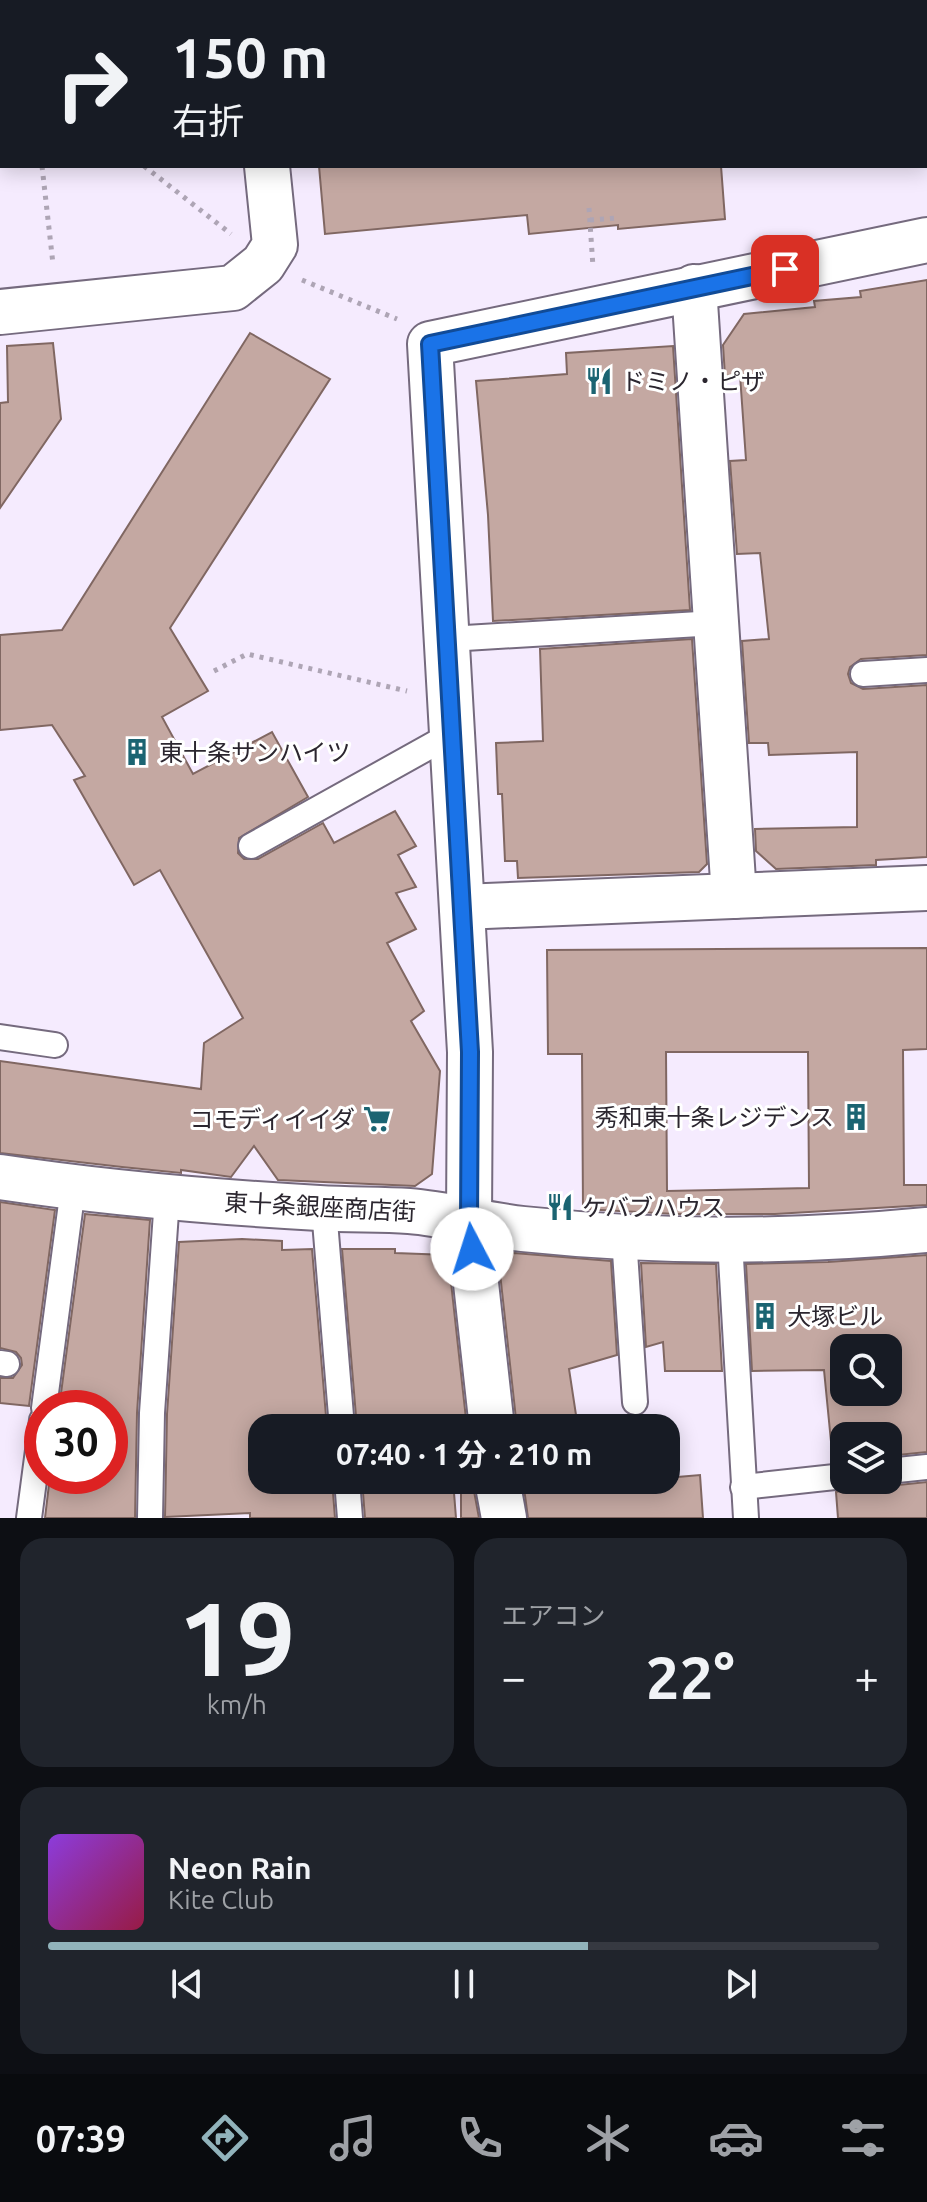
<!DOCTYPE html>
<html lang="ja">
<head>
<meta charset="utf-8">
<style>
	body { margin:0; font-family:Ubuntu,"Noto Sans JP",sans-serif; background:#20242c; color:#f1f3f6; height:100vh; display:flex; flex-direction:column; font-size:30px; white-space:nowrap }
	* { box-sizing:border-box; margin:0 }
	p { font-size:26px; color:#9ea1a6 }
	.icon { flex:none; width:44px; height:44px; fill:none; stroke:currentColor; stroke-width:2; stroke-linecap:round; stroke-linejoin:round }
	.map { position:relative; height:1518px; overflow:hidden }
	.panel { display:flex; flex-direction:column; gap:20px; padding:20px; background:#0d0f14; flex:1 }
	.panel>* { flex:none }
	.guide { position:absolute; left:0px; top:0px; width:928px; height:168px; box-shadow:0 4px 20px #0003; background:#171b24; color:#f1f3f6; overflow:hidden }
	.buttons { position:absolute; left:830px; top:1334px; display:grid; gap:16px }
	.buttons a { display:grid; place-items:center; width:72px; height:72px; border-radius:16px; background:#171b24; box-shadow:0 4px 20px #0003; font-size:40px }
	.speed { position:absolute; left:24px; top:1390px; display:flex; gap:16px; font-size:40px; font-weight:700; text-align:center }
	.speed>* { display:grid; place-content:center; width:104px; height:104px; border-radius:50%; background:#171b24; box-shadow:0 4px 20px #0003; line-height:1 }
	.speed .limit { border:12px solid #d22; background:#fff; color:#111 }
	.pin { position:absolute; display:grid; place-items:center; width:68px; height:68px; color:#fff; margin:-34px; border-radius:16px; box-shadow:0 4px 12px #0006 }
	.me { position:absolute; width:88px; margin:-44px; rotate:355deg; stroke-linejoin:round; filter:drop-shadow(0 0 6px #0008) }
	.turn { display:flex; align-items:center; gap:28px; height:168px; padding:0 40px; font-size:36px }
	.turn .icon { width:104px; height:104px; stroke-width:2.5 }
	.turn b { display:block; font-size:56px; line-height:68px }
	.big { font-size:60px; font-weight:700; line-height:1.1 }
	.panel .card { flex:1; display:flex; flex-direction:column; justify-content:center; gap:12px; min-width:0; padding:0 28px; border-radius:24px; background:#20242c }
	.panel .dial { align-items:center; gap:0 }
	.dial b { font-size:104px; line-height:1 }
	.song { display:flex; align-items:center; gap:24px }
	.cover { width:96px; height:96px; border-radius:12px; background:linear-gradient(135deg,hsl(270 70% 55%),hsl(340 70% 35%)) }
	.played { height:8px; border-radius:4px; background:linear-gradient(90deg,#91b3bb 65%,#363941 65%) }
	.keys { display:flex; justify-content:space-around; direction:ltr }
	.heat { display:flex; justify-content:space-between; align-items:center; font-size:44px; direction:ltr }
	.panel .tiles { flex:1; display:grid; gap:20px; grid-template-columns:1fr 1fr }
	.card:last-child { grid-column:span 2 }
	.trip { position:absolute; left:248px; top:1414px; width:432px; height:80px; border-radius:24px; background:#171b24; box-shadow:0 4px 20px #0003; font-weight:700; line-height:80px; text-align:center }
	.tab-bar { display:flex; height:128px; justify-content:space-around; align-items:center; background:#090b0e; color:#9ea1a6 }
	.tab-bar .icon { width:56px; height:56px }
	.tab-bar .active { color:#91b3bb }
	.tab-bar b { font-size:36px; color:#f1f3f6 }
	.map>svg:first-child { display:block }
</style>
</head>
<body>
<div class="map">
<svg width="927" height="1518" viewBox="0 0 927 1518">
	<rect width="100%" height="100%" fill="#f5ebfe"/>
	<g fill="#c4a8a2" stroke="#806762" stroke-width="2" fill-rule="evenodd">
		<path d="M319 166H721L725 219 618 229V225L529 234 527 215 325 234Z"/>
		<path d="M927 280V655L861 659 850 667 848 674 851 683 863 689 927 685V857L876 860V865L776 869 756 851 755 829 857 827V752L769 755 768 743H749L742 641 769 639 760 553 737 554 730 461 746 460 740 375 725 376 723 345 744 314 815 307 814 301 861 297 860 291Z"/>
		<path d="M250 333 330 379 170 628 208 691 162 717 193 774 272 732 308 797 239 838 238 853 244 859H258L323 823 334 843 395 811 416 846 398 855 416 887 396 893 416 929 387 943 424 1011 411 1021 440 1071 432 1174 415 1186 278 1180 254 1146 231 1177 181 1170V1173L122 1167 0 1153V1061L201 1089 204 1043 243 1018 160 870 134 885 74 780 85 776 52 725 0 730V635L62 630Z"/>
		<path d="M53 343 61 419 0 508V403L8 402 7 346Z"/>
		<path d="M673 346 690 610 493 621 488 515 476 381 567 374 566 353Z"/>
		<path d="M692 639 707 864 699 872 518 878 517 861H505L502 794H498L496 743 543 741 540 649Z"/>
		<path d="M927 948V1049L903 1050 904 1185H927V1205L775 1214H675L583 1209 582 1054H548L547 950ZM666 1052H808L809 1188 667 1191Z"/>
		<path d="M0 1202 55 1210 29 1406 0 1403V1378H13L22 1365 21 1358 16 1352 0 1348Z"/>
		<path d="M85 1214 150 1220 137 1413 135 1518H45L50 1476H110V1408H59Z"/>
		<path d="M242 1239 282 1241V1250L312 1249 327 1428H262V1480H332L335 1518H250V1513L165 1517 167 1414 179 1242Z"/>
		<path d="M342 1249H395V1253L448 1255 467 1428H357Z"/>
		<path d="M514 1253 611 1261 617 1355 569 1369 578 1428H517L498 1255Z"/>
		<path d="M927 1255V1452L888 1456V1436H844V1461L833 1462 824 1370 752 1371 746 1264 828 1262ZM844 1348H888V1392H844Z"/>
		<path d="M641 1263 716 1264 722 1371H665L663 1342 646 1347Z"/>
		<path d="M700 1475 703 1518H528L524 1488 666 1480V1478Z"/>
		<path d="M362 1480H453L456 1518H365Z"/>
		<path d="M858 1480H876L889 1486 927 1482V1518H838L836 1492 852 1488Z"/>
		<path d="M474 1491 479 1518H461V1492Z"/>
	</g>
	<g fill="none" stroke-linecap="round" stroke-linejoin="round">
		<g stroke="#756a7e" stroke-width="28">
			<g id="service">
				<path d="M34 0V2"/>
				<path d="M449 639 716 623"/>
				<path d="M863 674 927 670"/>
				<path d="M251 846 452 734"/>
				<path d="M0 1037 55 1045"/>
				<path d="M324 1209 342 1428"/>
				<path d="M624 1237 635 1402"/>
				<path d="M730 1241 746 1518"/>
				<path d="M0 1363 7 1364"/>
				<path d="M44 1408 73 1188"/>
				<path d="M888 1471 927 1467"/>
				<path d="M347 1480 350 1518"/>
				<path d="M743 1487 844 1476"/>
				<path d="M29 1518 42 1420"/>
				<path d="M150 1518 152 1413 167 1198"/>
			</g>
		</g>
		<g stroke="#756a7e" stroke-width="48">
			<g id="minor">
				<path d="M250 0V2"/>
				<path d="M920 0 921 2"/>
				<path d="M926 54 927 64"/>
				<path d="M694 287 734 896"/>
				<path d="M0 312 233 288 263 264 275 245 267 166"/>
				<path d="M462 907 927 888"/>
				<path d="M0 1177C106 1193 212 1202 319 1208 349 1210 379 1209 409 1211 447 1214 485 1225 523 1229 657 1243 793 1243 927 1230"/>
				<path d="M492 1428 469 1220 470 1052 430 344 927 240"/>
				<path d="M497 1480 504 1518"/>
			</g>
		</g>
		<g stroke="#aea5b5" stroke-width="5" stroke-dasharray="4 6" stroke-linecap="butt">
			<path d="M0 96 2 95"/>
			<path d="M42 166 53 264"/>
			<path d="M144 166 231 234"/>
			<path d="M589 208 593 267"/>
			<path d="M590 220 617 218"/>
			<path d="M302 280 397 319"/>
			<path d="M214 671 247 654 407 691"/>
		</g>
		<use href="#service" stroke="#fff" stroke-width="24"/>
		<use href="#minor" stroke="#fff" stroke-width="44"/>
	</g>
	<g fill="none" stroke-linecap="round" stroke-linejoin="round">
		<g stroke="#114b97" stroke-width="20">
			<path id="route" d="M472 1249 469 1220 470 1052 430 344 785 269"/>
		</g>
		<use href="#route" stroke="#1a73e8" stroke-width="14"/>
	</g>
	<defs>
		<g id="restaurant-bare" transform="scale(2.16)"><path d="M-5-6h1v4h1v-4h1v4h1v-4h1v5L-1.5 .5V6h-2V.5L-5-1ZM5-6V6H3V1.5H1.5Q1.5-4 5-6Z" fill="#1b6472" stroke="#fff" stroke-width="2.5" paint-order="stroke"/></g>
		<g id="building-bare" transform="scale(2.16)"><path d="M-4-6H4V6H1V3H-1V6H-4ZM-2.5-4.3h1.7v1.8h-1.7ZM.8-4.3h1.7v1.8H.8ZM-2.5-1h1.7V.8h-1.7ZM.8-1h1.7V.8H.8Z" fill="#1b6472" stroke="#fff" stroke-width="2.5" paint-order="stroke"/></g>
		<g id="supermarket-bare" transform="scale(2.16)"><path d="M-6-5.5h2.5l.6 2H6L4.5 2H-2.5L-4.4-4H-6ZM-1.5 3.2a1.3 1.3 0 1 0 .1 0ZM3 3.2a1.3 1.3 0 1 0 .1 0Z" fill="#1b6472" stroke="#fff" stroke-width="2.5" paint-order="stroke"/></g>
	</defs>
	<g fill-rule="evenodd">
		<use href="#restaurant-bare" x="599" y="381"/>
		<use href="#building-bare" x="137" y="752"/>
		<use href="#building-bare" x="856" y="1117"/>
		<use href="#supermarket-bare" x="377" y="1119"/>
		<use href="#restaurant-bare" x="560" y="1207"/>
		<use href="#building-bare" x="765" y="1316"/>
	</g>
	<g text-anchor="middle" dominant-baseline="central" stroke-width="6" stroke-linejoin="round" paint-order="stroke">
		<g font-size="24" fill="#2b262f" stroke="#fff" text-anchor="start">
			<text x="621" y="381">ドミノ・ピザ</text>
			<text x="159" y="752">東十条サンハイツ</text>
			<text x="834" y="1117" text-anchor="end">秀和東十条レジデンス</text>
			<text x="355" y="1119" text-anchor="end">コモディイイダ</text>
			<text x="582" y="1207">ケバブハウス</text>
			<text x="787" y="1316">大塚ビル</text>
		</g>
		<g font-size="24" fill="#2b262f" stroke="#fff">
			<text transform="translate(320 1207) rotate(3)">東十条銀座商店街</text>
		</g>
	</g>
</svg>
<div class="buttons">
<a><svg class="icon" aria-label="search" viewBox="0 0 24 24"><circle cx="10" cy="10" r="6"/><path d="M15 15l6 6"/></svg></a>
<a><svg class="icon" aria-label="layers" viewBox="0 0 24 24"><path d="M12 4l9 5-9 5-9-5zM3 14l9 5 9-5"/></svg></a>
</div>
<div class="speed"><div class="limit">30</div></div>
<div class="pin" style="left:785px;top:269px;background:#d93025"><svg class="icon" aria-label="arrive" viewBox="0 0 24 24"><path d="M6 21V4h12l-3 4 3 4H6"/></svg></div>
<svg class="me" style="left:472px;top:1249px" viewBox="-20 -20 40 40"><circle r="19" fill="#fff"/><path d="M0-13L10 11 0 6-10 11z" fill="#1a73e8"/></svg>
<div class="trip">07:40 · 1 分 · 210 m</div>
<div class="guide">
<div class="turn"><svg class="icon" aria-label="right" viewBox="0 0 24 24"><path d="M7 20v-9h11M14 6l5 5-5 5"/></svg><div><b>150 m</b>右折</div></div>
</div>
</div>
<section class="panel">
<div class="tiles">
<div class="card dial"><b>19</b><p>km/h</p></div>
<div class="card"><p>エアコン</p>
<div class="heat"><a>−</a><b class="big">22°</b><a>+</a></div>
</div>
<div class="card">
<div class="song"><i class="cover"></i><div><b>Neon Rain</b><p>Kite Club</p></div></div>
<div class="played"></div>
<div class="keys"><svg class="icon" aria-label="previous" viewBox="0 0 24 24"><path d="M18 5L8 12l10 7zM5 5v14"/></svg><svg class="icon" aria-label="pause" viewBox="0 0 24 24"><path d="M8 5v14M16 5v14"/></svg><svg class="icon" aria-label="next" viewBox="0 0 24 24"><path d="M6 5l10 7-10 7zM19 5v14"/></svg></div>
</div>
</div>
</section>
<nav class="tab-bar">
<b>07:39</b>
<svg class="icon active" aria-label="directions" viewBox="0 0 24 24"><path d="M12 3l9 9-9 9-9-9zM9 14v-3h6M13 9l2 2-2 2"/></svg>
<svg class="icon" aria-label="music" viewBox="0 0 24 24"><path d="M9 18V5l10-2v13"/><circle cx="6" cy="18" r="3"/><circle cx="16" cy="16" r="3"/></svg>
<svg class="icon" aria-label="phone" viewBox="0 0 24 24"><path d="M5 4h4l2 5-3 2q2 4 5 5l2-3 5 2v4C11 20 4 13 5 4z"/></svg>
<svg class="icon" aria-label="climate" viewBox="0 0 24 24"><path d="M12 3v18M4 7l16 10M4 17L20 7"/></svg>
<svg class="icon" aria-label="car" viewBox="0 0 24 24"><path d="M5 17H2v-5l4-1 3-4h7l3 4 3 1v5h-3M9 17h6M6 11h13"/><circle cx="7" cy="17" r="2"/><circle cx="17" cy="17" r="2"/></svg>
<svg class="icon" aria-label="filters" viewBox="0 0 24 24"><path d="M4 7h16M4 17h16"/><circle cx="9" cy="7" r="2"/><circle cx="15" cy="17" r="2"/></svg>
</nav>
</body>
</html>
